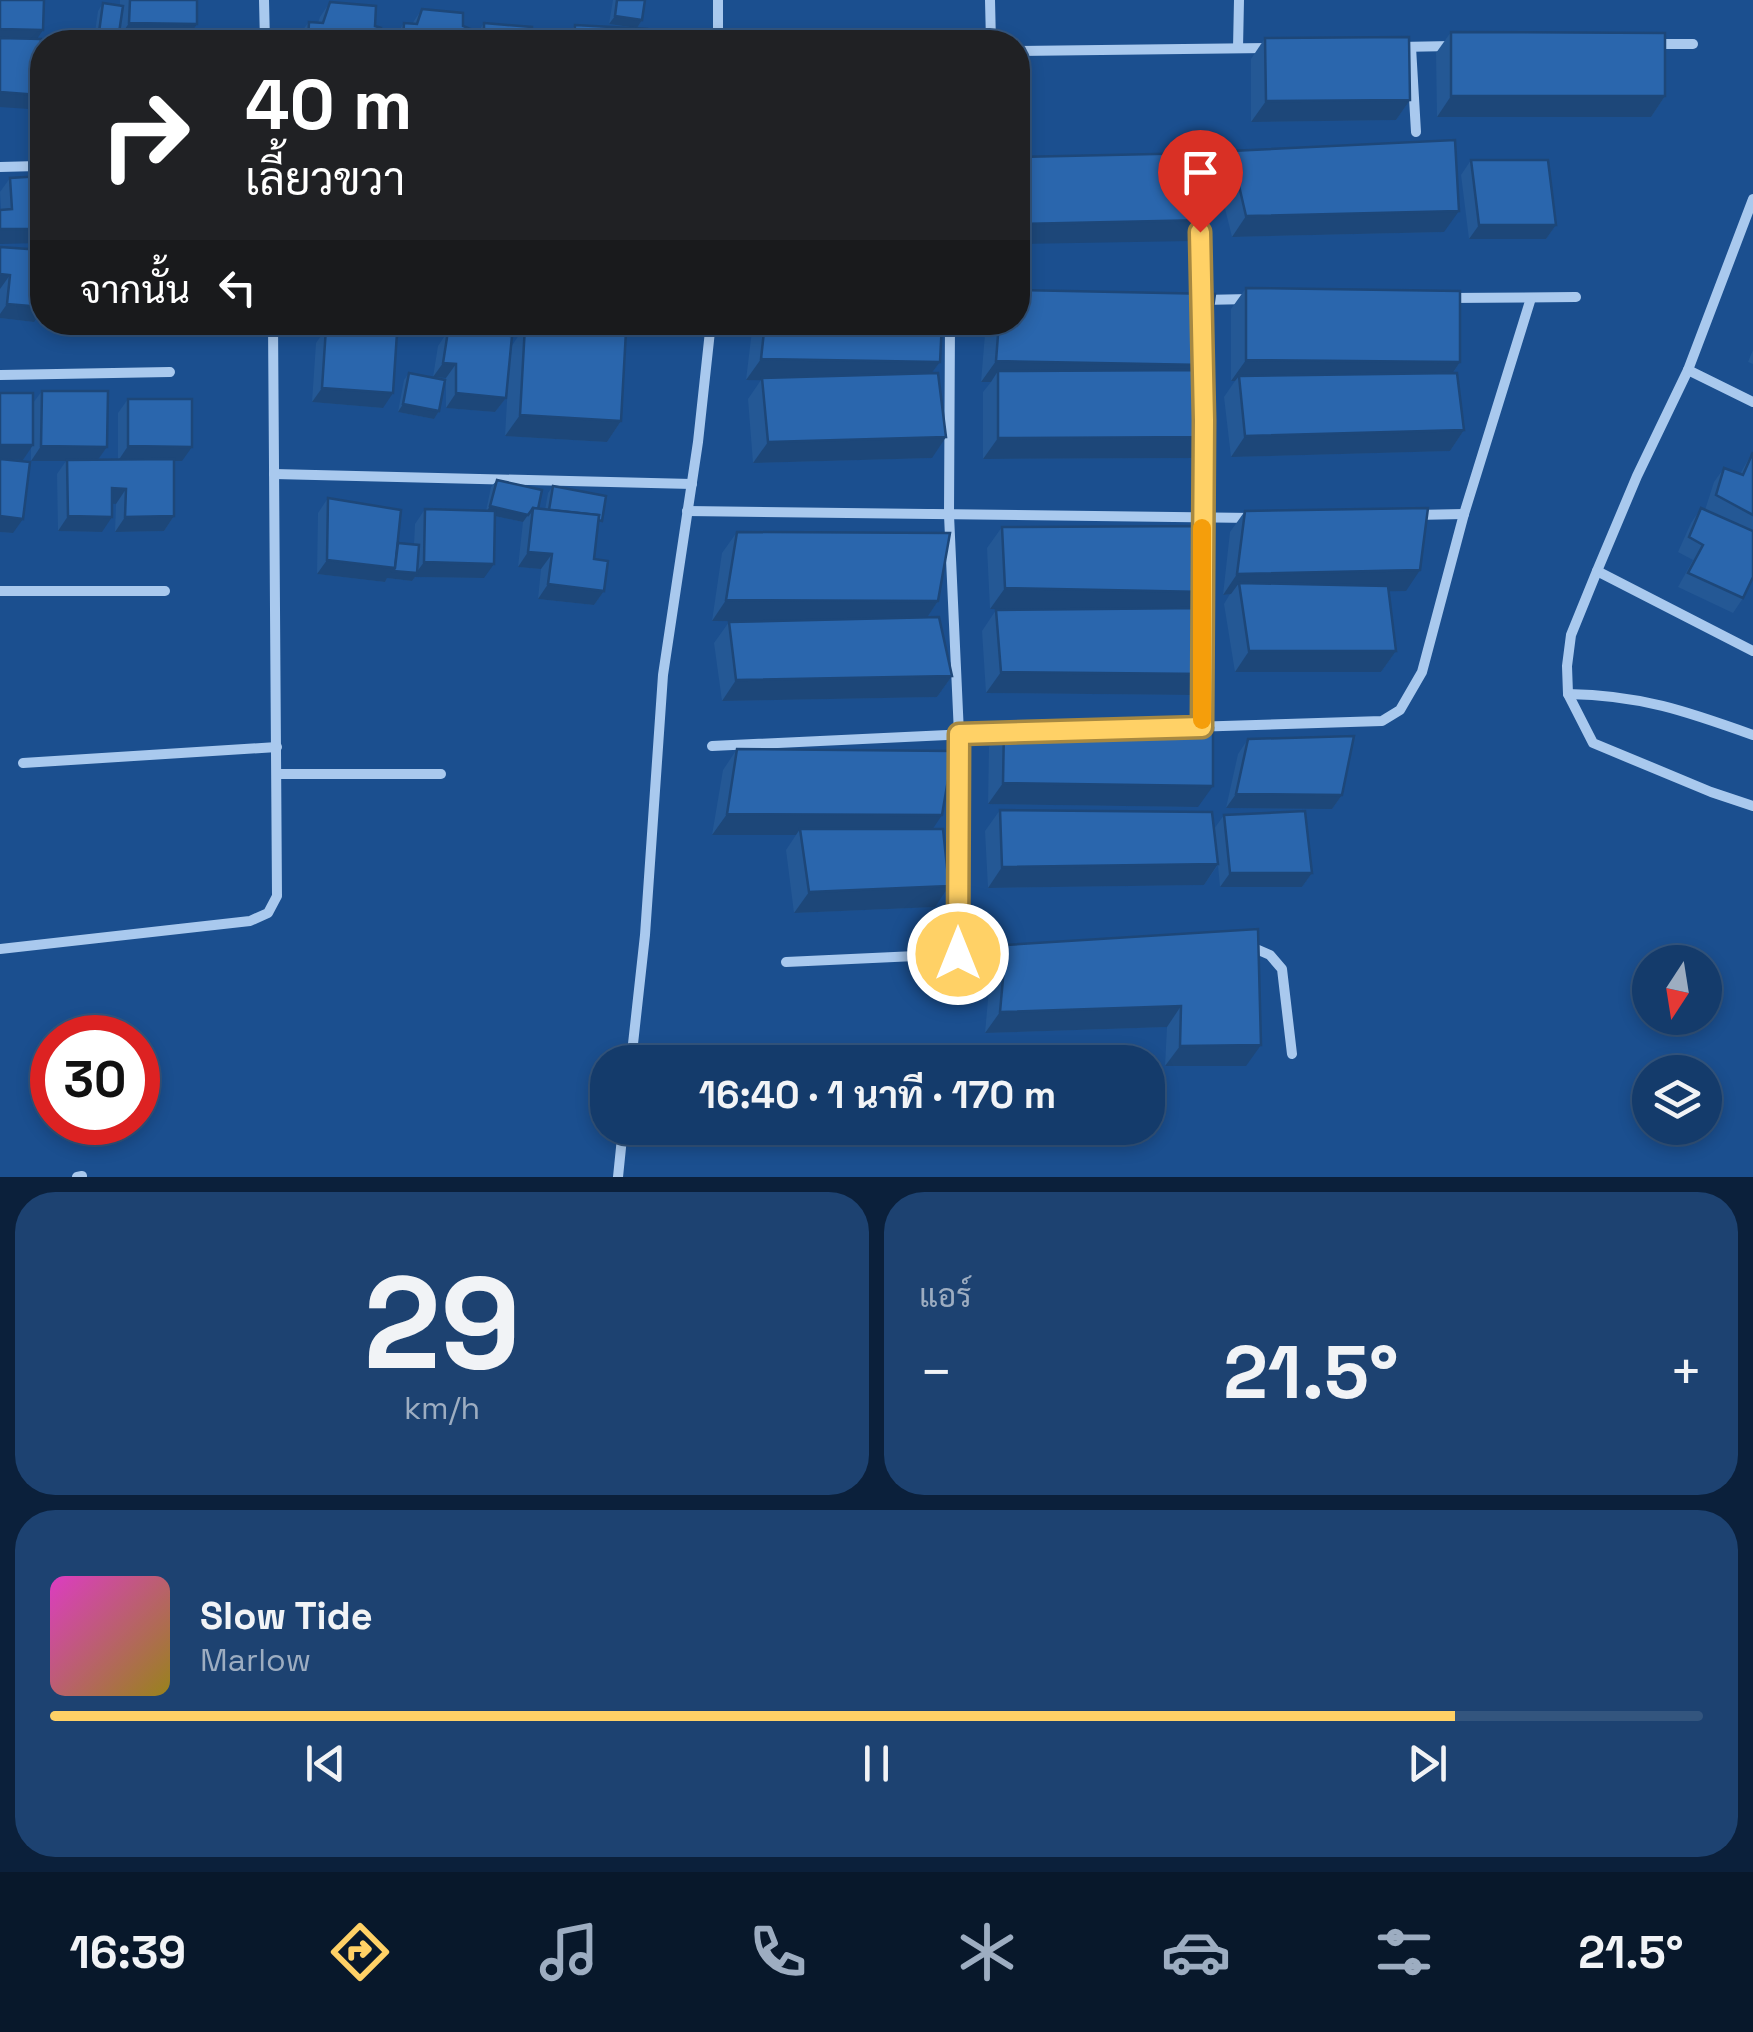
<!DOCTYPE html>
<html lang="th">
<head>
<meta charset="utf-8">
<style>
	body { margin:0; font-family:"Space Grotesk",Sarabun,sans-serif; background:#1d4271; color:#f1f3f6; height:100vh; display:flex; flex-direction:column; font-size:38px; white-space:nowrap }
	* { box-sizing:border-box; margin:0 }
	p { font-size:32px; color:#9dadc1 }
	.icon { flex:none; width:55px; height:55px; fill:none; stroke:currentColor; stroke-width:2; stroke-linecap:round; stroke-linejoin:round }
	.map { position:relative; height:1177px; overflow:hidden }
	.panel { display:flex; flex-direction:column; gap:15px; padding:15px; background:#0b203b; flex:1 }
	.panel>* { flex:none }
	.guide { position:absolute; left:30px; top:30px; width:1000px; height:305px; border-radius:40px; box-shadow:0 5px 15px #0003,0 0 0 2px #33557e; background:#202124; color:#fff; overflow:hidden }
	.needle { width:65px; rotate:192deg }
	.tools { position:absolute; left:1632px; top:945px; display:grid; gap:20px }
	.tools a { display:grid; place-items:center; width:90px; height:90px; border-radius:50%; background:#143b6b; box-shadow:0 5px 15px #0003,0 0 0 2px #33557e; font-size:50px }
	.speed { position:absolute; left:30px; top:1015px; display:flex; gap:20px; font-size:50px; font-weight:700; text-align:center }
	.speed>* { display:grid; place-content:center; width:130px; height:130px; border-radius:50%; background:#143b6b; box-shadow:0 5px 15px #0003,0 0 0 2px #33557e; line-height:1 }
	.speed .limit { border:15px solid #d22; background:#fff; color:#111 }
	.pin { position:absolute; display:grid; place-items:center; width:85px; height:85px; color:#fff; margin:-102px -42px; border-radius:50% 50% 50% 0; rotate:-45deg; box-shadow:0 0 10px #0007 }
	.pin .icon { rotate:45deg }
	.me { position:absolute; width:110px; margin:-55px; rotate:0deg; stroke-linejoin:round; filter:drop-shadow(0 0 8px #0008) }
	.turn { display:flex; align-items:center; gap:35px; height:210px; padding:0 50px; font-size:45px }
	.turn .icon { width:130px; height:130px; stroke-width:2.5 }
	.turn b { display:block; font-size:70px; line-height:85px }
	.then { display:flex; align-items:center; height:95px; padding:0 50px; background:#0003; gap:20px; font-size:38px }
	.big { font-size:75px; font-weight:700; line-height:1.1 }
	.panel .card { flex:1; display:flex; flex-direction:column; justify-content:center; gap:15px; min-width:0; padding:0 35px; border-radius:40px; background:#1d4271 }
	.panel .dial { align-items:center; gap:0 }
	.dial b { font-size:130px; line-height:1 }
	.song { display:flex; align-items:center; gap:30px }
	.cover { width:120px; height:120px; border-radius:15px; background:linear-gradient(135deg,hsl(310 70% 55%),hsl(50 70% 35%)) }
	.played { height:10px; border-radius:5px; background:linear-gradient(90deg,#ffd166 85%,#33557e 85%) }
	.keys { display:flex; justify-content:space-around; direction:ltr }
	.heat { display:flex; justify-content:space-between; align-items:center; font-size:55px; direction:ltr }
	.panel .tiles { flex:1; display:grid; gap:15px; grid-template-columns:1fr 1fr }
	.card:last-child { grid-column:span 2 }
	.trip { position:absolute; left:590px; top:1045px; width:575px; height:100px; border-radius:40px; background:#143b6b; box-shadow:0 5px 15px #0003,0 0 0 2px #33557e; font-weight:700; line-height:100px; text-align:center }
	.tabs { display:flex; height:160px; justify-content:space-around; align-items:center; background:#08182b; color:#9dadc1 }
	.tabs .icon { width:70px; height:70px }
	.tabs .current { color:#ffd166 }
	.tabs b { font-size:45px; color:#f1f3f6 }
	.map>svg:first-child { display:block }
</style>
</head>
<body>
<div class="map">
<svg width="1753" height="1177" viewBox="0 0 1753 1177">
	<rect width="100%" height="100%" fill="#1b4f8f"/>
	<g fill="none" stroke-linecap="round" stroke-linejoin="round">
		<g stroke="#a9c9ee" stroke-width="10">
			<path d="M264 0 265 42"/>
			<path d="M718 0V42"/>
			<path d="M990 0 991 42"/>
			<path d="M1654 44H1693"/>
			<path d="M1399 47 1452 46"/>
			<path d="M1411 47 1416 132"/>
			<path d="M1238 48 1239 0"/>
			<path d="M1018 51 1267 48"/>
			<path d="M0 167 38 166"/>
			<path d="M1753 199 1688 370 1637 476 1597 571 1571 635 1567 666 1568 694 1593 743 1711 792 1753 806"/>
			<path d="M1200 218 1201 306"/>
			<path d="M1447 298 1576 297"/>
			<path d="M1202 300 1250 299"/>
			<path d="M1688 370 1753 402"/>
			<path d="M0 375 170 372"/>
			<path d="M274 474 692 484"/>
			<path d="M687 511 1253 518"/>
			<path d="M1415 515 1464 514"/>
			<path d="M1202 521 1204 438"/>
			<path d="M1597 571 1753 651"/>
			<path d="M1204 583V631"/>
			<path d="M0 591H165"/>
			<path d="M1568 694C1640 695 1686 711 1753 735"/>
			<path d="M1202 727 1203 668"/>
			<path d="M1158 728 1382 721 1400 710 1422 672 1464 514 1531 298"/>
			<path d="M712 746 1011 732"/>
			<path d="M23 763 277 747"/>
			<path d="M277 774H441"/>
			<path d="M1247 945 1270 955 1282 969 1292 1054"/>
			<path d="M0 949 250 921 268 913 277 896 273 322"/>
			<path d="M959 954 1011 953"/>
			<path d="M786 962 959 954V734L949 515 950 322"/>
			<path d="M631 1062 645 935 663 675 698 442 711 322"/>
			<path d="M77 1177 82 1176"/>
			<path d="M618 1177 623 1128"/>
		</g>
	</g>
	<g fill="#245895">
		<path d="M120 0H197L188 36 190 42H108L94 39 98 11 103 3 120 6Z"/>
		<path d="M613 0H645L642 20 637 28 609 24Z"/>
		<path d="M330 2 375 26 381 42H298V36L309 22 318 23 320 17Z"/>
		<path d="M422 9 463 26 473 42H394V38L404 23 412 24Z"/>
		<path d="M484 23 532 42H474V38Z"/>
		<path d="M575 25 646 42H564L565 39Z"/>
		<path d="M1451 32 1665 96 1651 117H1437L1436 53Z"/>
		<path d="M1265 38 1410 100 1396 120 1251 122V59Z"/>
		<path d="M1231 151 1444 232 1232 237 1216 172Z"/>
		<path d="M1471 160 1556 225 1546 239H1469L1461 175Z"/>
		<path d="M10 178 40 243 1 209 0 192Z"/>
		<path d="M0 247 34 322 0 318Z"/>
		<path d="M1246 288 1460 362 1453 373 1464 430 1450 451 1231 457 1224 397 1235 381H1231V309Z"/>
		<path d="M326 322H407L396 339 383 408 312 402 316 343 325 330Z"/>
		<path d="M429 322H509L501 336 511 347 519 335H516V322H590L585 329 616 331 593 326 594 322H631L624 331 621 421 607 442 505 436 510 348 506 398 495 412 446 408V378L433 377 438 346 446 334 428 332Z"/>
		<path d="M753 322H942L940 362 931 374 932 458 753 463 748 399 761 380H746Z"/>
		<path d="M986 322H1018L1201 370 1196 458 983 459V392L991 382H981Z"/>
		<path d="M1753 350V364L1748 362Z"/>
		<path d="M409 373 439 411 434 419 398 412 404 380Z"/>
		<path d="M42 391 107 447 98 459H118V413L128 399 182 461H174V516L164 531 115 532 116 504 112 503 102 532 58 531 57 474 66 461H31V447L23 460 1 459 13 533 0 532V393L33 403Z"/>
		<path d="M1753 451V577L1743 598 1733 613 1678 587 1693 560 1678 552 1691 523 1701 508 1705 510 1714 482 1724 468 1740 474Z"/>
		<path d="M497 480 538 509 545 510 548 493 553 486 597 527 594 559 604 591 594 605 538 599 541 569 518 567 523 522 495 516 484 578 415 577 412 581 387 578 385 582 317 574 318 513 328 498 398 543 414 544 415 524 425 509 486 511 491 487Z"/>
		<path d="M1245 511 1406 591H1388L1396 651 1381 672H1235L1224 604 1230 594 1223 595 1230 532Z"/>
		<path d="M1002 527 1207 592 1196 608 1193 695 986 693 982 631 996 610 1024 609H990L987 548Z"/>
		<path d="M737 532 938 601 927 617 952 676 937 697 722 701 714 643 729 622 773 621H712L722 553Z"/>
		<path d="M1004 726 1198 807 988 804 989 747Z"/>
		<path d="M1248 739 1342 795 1332 809 1226 808 1238 754Z"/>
		<path d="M737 749 933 829 935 907 794 913 786 850 796 835H712L723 770Z"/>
		<path d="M1000 810 1214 829 1224 815 1312 873 1302 887H1220L1218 865 1204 885 988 888 985 831Z"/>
		<path d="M1258 929 1246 1066H1165L1167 1027 985 1033 991 966 1006 945Z"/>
	</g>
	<g fill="#1d4779">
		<path d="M615 16 642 20 637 28 609 24Z"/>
		<path d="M129 23 197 24 187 39 119 38Z"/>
		<path d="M0 29 43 30 33 45 0 44Z"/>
		<path d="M99 32 114 34 109 42 94 39Z"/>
		<path d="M0 92 39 95 29 109 0 107Z"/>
		<path d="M1451 96H1665L1651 117H1437Z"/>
		<path d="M1410 100 1396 120 1251 122 1266 101Z"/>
		<path d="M1459 211 1444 232 1232 237 1246 216Z"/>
		<path d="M1207 220 1192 241 1018 244V224Z"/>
		<path d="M1479 225H1556L1546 239H1469Z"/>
		<path d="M0 229H42V239L40 243 0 244Z"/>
		<path d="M0 274 10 275 0 289Z"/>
		<path d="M7 304 42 307V310L34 322 0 318V314Z"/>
		<path d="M331 322H383L407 325 397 339 325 332Z"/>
		<path d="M434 322H490L509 324 499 339 428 332Z"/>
		<path d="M524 322H590L581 336 525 326 519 335H516Z"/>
		<path d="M595 322H631L624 332 593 326Z"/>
		<path d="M761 359 940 362 925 382 746 380Z"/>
		<path d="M1246 360 1460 362 1446 383 1239 376 1235 381H1231Z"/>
		<path d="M996 361 1205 365 1190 385 998 371 991 382H981Z"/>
		<path d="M443 363 456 364 446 378 433 377Z"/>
		<path d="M322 388 393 393 383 408 312 402Z"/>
		<path d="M456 393 506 398 495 412 446 408Z"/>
		<path d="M403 404 439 411 434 419 398 412Z"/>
		<path d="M520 415 621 421 607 442 505 436Z"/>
		<path d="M1464 430 1450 451 1231 457 1245 436Z"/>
		<path d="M946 437 932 458 753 463 768 442Z"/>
		<path d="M1211 437 1196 458 983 459 998 438Z"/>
		<path d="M0 445H33L23 460 0 459Z"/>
		<path d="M41 446 107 447 97 461H31Z"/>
		<path d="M128 446 192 447 182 461H118Z"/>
		<path d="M112 488 126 489 116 504 101 503Z"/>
		<path d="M490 506 528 515 523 522 485 514Z"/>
		<path d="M0 516 23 519 13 533 0 532Z"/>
		<path d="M68 516 112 517 102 532 58 531Z"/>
		<path d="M174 516 164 531 115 532 125 517Z"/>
		<path d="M528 552 552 554 541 569 518 567Z"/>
		<path d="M327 560 395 568 416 573 424 562 494 564 484 578 415 577 412 581 387 578 385 582 317 574Z"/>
		<path d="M1420 570 1406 591 1240 594 1239 583 1231 594 1223 595 1237 574Z"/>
		<path d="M548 584 604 591 594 605 538 599Z"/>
		<path d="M1005 588 1207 592 1192 613 990 609Z"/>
		<path d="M726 600 938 601 924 622 712 621Z"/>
		<path d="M1249 651H1396L1381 672H1235Z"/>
		<path d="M1001 672 1208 674 1193 695 986 693Z"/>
		<path d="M952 676 937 697 722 701 736 680Z"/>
		<path d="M1003 783 1213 786 1198 807 988 804Z"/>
		<path d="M1236 794 1342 795 1332 809 1226 808Z"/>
		<path d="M727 814 942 815 928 836 800 829 796 835H712Z"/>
		<path d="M1218 864 1204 885 988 888 1002 867Z"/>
		<path d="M1230 873H1312L1302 887H1220Z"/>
		<path d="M949 886 935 907 794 913 809 892Z"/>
		<path d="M1181 1006 1167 1027 985 1033 1000 1012Z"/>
		<path d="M1261 1045 1246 1066H1165L1180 1046Z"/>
	</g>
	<g fill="#2a66ad" stroke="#1d4779" stroke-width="2.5">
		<path d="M0 0H44L43 30 0 29Z"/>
		<path d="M130 0H197V24L129 23Z"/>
		<path d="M617 0H645L642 20 615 16Z"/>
		<path d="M330 2 376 6 375 26 381 28V42H308L309 22 323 23Z"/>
		<path d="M103 3 123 6 119 33H115V35L99 32Z"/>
		<path d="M422 9 463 13V26L473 30V42H403L404 23 417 24Z"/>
		<path d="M484 23 532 27V42H484Z"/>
		<path d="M575 25 647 29 646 42H574Z"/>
		<path d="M1451 32 1665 33V96H1451Z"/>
		<path d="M115 33 191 36 190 42H115Z"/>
		<path d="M1409 37 1410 100 1266 101 1265 38Z"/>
		<path d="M0 38 41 39 39 95 0 92Z"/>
		<path d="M1455 140 1459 211 1246 216 1231 151Z"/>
		<path d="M1201 153 1207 220 1018 224V157Z"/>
		<path d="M1471 160H1548L1556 225H1479Z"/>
		<path d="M42 176V229H0V210L12 209 10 178Z"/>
		<path d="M0 247 42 250V307L7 304 10 275 0 274Z"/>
		<path d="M1246 288 1460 291V362L1246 360Z"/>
		<path d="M1018 290 1215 294 1205 365 996 361 999 322H1018Z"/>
		<path d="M765 322H942L940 362 761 359Z"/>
		<path d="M525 326 626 331 621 421 520 415Z"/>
		<path d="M326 328 397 333 393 393 322 388Z"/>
		<path d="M448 331 512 336 506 398 456 393V364L443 363Z"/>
		<path d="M1210 370 1211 437 998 438V371Z"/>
		<path d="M409 373 445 380 439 411 403 404Z"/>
		<path d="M938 373 946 437 768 442 762 378Z"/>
		<path d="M1457 373 1464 430 1245 436 1239 376Z"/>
		<path d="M42 391H108L107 447 41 446Z"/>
		<rect x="0" y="393" width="33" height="52"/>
		<path d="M128 399H192V447L128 446Z"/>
		<path d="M1753 452V515L1716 495 1724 468 1743 475Z"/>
		<path d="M0 459 30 462 23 519 0 516Z"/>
		<path d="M174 459V516L125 517 126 489 112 488V517L68 516 67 460Z"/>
		<path d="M497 480 542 490 538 509 533 508 528 515 490 506Z"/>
		<path d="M553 486 606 496 602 521 598 520 599 515 549 510Z"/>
		<path d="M328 498 401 510 395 568 327 560Z"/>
		<path d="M533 508 599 515 594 559 608 561 604 591 548 584 552 554 528 552Z"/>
		<path d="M1428 508 1420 570 1237 574 1245 511Z"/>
		<path d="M1701 508 1753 531V577L1743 598 1688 573 1703 545 1689 537Z"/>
		<path d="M425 509 495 511 494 564 424 562Z"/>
		<path d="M1210 526 1207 592 1005 588 1002 527Z"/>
		<path d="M737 532 950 533 938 601 726 600Z"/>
		<path d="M398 543 419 545 417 573 393 571 395 568Z"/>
		<path d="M1239 583 1388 586 1396 651H1249Z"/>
		<path d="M1203 608 1208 674 1001 672 996 610Z"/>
		<path d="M939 617 952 676 736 680 729 622Z"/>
		<path d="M1004 726 1213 728V786L1003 783Z"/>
		<path d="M1354 736 1342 795 1236 794 1248 739Z"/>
		<path d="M737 749 953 751 942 815 727 814Z"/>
		<path d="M1000 810 1212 812 1218 864 1002 867Z"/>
		<path d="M1305 811 1312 873H1230L1224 815Z"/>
		<path d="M800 829H943L949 886 809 892Z"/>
		<path d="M1258 929 1261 1045 1180 1046 1181 1006 1000 1012 1006 945Z"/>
	</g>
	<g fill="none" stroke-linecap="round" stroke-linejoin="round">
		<g stroke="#a68842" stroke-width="25">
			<path id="route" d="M958 954 959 734 1202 727 1204 420 1200 232"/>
		</g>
		<use href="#route" stroke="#ffd166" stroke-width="18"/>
		<path stroke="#f59e0b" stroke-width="18" d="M1202 528V720"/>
	</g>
</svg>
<div class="tools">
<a><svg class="needle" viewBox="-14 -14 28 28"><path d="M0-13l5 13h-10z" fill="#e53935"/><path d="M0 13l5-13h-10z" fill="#9dadc1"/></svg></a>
<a><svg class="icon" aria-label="layers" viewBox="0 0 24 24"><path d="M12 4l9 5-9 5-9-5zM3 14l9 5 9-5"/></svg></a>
</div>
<div class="speed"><div class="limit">30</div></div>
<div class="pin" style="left:1200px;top:232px;background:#d93025"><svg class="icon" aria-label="arrive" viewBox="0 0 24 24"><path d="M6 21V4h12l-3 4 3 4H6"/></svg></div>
<svg class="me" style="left:958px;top:954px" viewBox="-20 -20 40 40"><circle r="17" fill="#ffd166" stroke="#fff" stroke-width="3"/><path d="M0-11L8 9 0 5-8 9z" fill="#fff"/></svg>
<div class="trip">16:40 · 1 นาที · 170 m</div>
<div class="guide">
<div class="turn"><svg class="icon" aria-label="right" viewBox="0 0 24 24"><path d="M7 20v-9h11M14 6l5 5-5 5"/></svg><div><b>40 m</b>เลี้ยวขวา</div></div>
<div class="then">จากนั้น<svg class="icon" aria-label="left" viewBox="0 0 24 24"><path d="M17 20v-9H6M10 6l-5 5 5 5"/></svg></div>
</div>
</div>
<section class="panel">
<div class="tiles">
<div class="card dial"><b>29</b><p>km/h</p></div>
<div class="card"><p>แอร์</p>
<div class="heat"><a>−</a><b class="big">21.5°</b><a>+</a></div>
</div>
<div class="card">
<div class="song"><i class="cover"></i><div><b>Slow Tide</b><p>Marlow</p></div></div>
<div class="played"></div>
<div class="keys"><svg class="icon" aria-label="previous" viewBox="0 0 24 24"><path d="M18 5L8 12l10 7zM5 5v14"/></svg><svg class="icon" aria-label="pause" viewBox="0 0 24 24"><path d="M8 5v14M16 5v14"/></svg><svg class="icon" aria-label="next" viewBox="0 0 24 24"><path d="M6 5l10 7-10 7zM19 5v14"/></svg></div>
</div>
</div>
</section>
<nav class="tabs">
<b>16:39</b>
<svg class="icon current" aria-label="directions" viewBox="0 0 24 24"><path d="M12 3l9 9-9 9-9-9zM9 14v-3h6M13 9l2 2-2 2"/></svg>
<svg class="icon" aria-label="music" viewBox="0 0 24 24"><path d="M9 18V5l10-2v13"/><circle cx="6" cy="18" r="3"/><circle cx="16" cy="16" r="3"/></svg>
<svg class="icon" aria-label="phone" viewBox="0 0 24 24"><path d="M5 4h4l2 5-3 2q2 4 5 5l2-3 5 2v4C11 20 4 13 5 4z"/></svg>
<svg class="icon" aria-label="climate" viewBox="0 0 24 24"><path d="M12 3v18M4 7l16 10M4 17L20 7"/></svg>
<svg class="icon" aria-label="car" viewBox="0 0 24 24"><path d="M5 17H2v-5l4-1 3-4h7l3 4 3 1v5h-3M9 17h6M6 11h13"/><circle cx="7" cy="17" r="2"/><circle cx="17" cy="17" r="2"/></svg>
<svg class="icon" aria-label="filters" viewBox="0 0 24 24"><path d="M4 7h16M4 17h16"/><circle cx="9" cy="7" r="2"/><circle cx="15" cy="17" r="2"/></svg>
<b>21.5°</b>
</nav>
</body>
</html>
